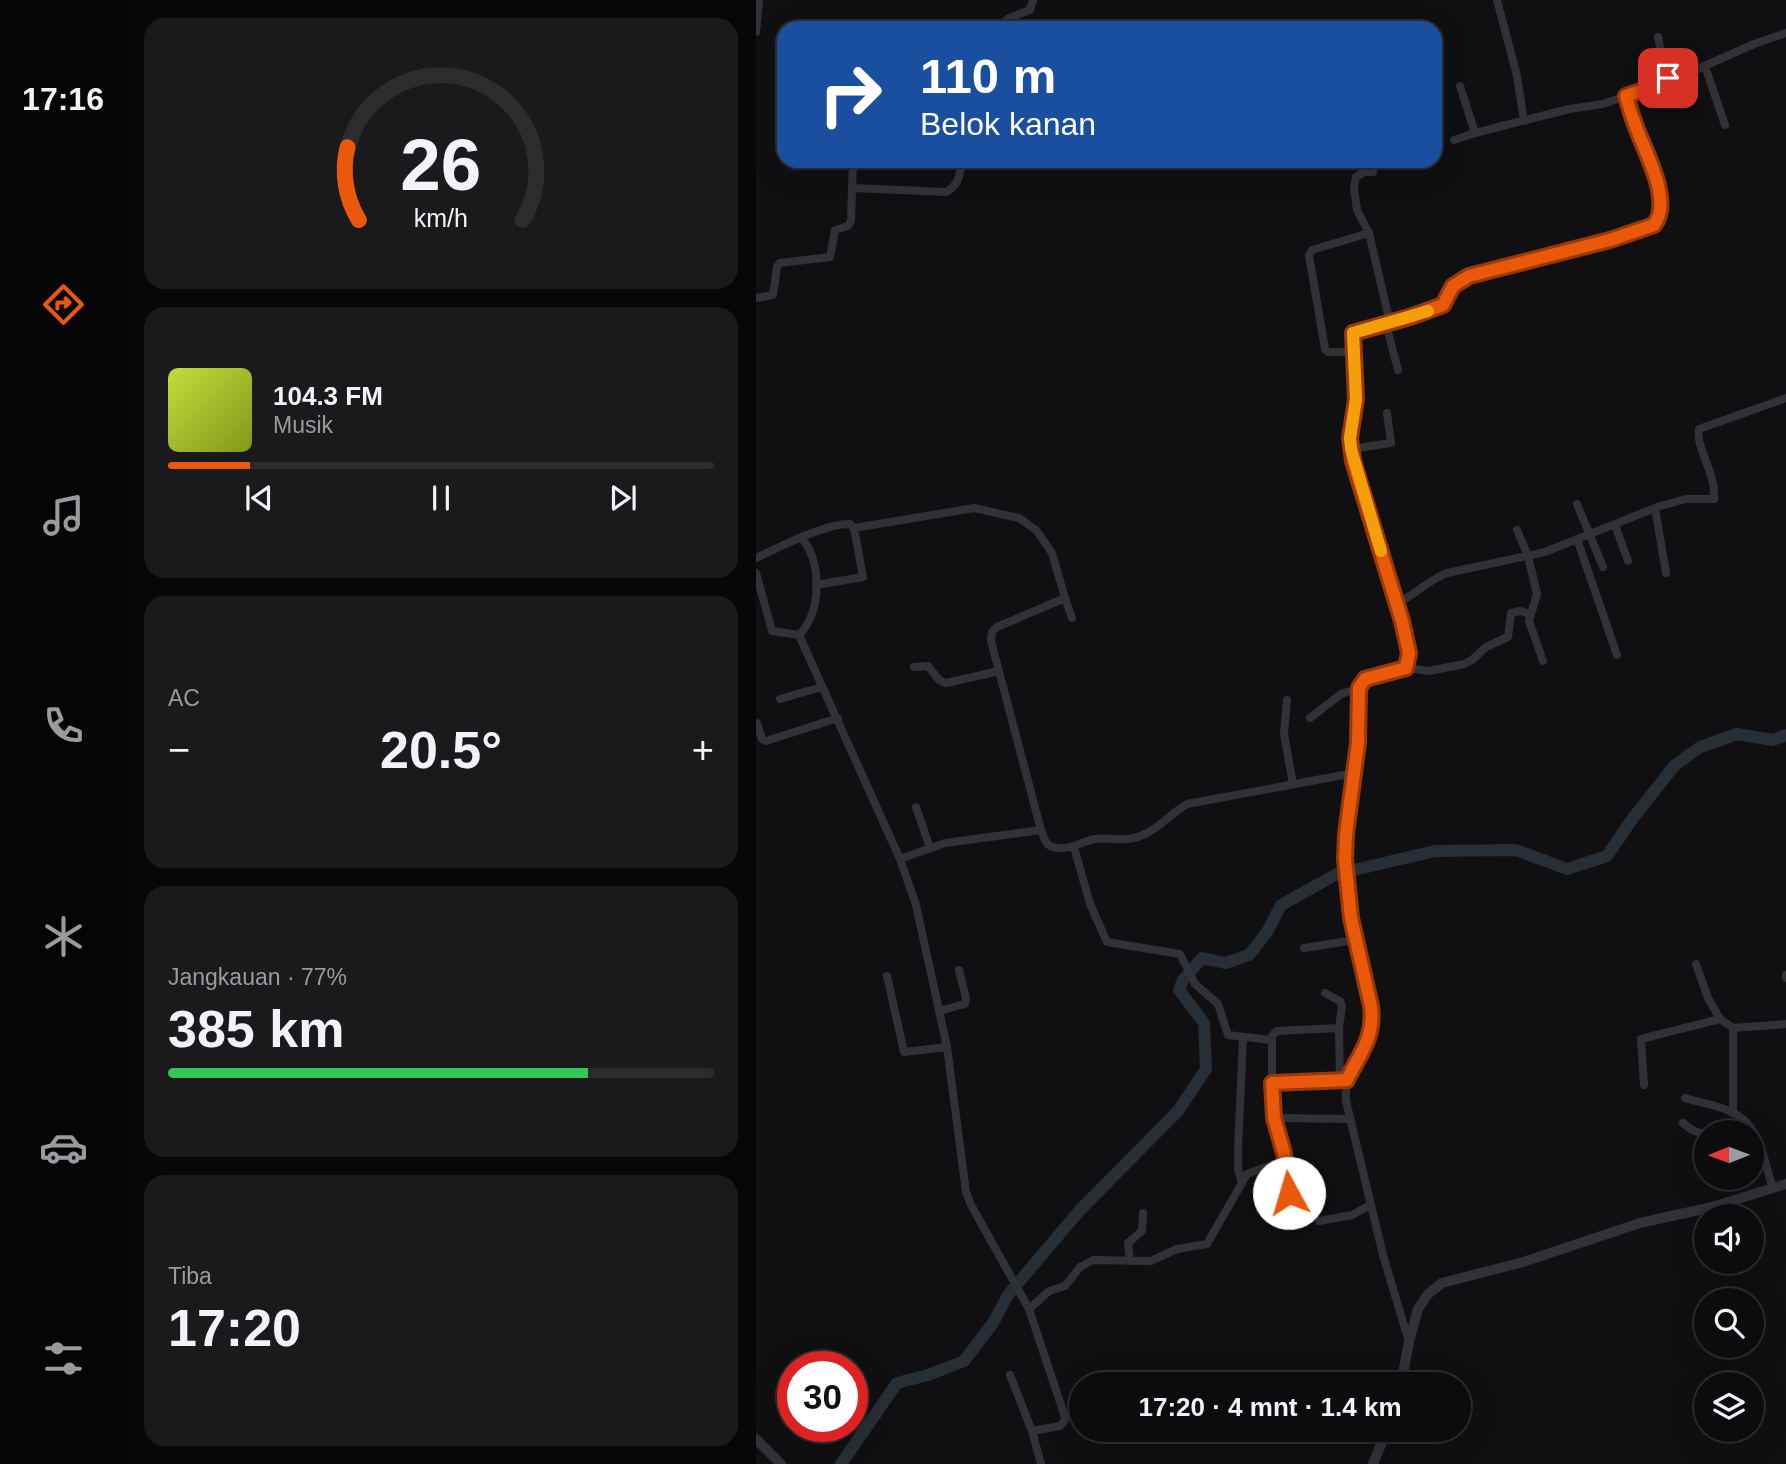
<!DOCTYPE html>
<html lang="id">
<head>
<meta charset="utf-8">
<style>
	body { margin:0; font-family:Arial,sans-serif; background:#1a1a1c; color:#f1f3f6; height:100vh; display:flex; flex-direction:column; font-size:26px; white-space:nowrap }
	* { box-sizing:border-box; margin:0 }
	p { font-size:23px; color:#9a9b9e }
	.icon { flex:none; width:38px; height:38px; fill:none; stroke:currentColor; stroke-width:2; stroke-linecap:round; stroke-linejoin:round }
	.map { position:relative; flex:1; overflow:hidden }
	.sheet { display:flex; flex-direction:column; gap:18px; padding:18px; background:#070708; width:630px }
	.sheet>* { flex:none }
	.guide { position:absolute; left:21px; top:21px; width:665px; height:147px; border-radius:21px; box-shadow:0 7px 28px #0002,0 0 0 2px #2c2c2e; background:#1a4fa0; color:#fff; overflow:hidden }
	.needle { width:46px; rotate:269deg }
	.fabs { position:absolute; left:938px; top:1120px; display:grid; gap:14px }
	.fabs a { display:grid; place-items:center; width:70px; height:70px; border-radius:50%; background:#0c0c0e; box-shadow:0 7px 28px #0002,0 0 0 2px #2c2c2e; font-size:35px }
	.speed { position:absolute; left:21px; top:1351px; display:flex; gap:14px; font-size:35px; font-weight:700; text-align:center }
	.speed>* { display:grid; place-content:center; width:91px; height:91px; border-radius:50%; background:#0c0c0e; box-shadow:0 7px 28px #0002,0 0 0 2px #2c2c2e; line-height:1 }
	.speed .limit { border:10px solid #d22; background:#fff; color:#111 }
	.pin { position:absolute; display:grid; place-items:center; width:60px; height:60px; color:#fff; margin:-30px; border-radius:14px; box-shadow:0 4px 10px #0006 }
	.me { position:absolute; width:77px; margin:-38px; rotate:354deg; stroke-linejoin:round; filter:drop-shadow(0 0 5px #0008) }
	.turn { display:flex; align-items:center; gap:24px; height:147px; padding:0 28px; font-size:32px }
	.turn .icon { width:91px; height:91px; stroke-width:2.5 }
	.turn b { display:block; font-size:49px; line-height:60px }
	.big { font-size:52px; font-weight:600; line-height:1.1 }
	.sheet .card { flex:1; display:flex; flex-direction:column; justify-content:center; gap:10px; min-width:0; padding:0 24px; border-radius:21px; background:#1a1a1c }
	.sheet .dial { align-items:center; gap:0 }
	.dial svg { height:182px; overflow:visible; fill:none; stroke:#2c2c2e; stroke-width:7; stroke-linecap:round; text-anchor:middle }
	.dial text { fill:#f1f3f6; stroke:none }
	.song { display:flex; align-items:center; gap:21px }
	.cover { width:84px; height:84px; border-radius:10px; background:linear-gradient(135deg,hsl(70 70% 55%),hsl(70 70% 35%)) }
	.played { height:7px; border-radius:4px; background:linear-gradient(90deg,#ea580c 15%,#2c2c2e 15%) }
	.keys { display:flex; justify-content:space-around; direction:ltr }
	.heat { display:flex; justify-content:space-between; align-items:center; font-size:38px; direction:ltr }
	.charge { height:10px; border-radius:5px; background:linear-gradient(90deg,#34c759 77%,#2c2c2e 0) }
	.trip { position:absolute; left:313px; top:1372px; width:402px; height:70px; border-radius:35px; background:#0c0c0e; box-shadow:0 7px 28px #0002,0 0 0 2px #2c2c2e; font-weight:600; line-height:70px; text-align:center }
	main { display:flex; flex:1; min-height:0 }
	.menu { display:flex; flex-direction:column; width:126px; justify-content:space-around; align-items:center; background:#050506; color:#9a9b9e }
	.menu .icon { width:49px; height:49px }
	.menu .selected { color:#ea580c }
	.menu b { font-size:32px; color:#f1f3f6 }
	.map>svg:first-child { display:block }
</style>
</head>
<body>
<main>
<nav class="menu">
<b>17:16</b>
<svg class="icon selected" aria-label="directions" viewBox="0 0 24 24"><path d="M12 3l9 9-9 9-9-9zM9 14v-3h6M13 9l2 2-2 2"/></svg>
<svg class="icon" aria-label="music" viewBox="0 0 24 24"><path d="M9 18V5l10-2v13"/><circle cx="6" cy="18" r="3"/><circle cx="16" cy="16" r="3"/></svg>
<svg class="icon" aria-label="phone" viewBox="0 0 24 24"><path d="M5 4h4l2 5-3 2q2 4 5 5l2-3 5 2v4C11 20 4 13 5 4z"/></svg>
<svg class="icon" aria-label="climate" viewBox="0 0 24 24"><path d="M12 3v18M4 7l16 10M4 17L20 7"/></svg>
<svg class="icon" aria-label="car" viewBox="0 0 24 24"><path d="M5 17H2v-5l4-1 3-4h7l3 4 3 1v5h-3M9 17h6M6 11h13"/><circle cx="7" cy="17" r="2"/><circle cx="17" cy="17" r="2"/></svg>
<svg class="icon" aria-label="filters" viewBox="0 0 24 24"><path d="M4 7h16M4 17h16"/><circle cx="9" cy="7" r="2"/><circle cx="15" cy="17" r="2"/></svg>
</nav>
<section class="sheet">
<div class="card dial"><svg viewBox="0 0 100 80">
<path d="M14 69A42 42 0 1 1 86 69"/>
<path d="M14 69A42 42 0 0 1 9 37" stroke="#ea580c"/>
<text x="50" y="56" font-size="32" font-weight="700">26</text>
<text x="50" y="72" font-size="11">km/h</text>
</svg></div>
<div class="card">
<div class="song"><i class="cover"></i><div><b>104.3 FM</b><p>Musik</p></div></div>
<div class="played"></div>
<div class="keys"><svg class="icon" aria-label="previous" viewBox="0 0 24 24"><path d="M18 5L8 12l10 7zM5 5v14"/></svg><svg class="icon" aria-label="pause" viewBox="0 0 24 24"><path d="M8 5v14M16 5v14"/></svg><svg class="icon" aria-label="next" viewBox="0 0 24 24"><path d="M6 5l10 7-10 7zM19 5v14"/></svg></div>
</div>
<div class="card"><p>AC</p>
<div class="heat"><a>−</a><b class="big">20.5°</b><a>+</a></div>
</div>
<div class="card"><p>Jangkauan · 77%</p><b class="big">385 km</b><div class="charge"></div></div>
<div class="card"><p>Tiba</p><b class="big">17:20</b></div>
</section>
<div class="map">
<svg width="1030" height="1464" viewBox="0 0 1030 1464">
	<rect width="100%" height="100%" fill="#101012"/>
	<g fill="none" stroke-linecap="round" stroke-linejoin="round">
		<path stroke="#272e35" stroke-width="12" d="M85 1464 141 1383 172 1375 208 1361 237 1323 252 1295 324 1210 422 1111 450 1069 448 1023 423 990 427 980 446 958 469 963 493 955 511 932 525 905 581 874 679 851 760 850 811 869 851 856 877 818 919 765 944 747 981 734 1017 740 1030 735"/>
		<g stroke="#313237" stroke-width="8">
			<path d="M741 0 761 76 768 121"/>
			<path d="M248 28 247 23 253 18 274 10 277 0"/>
			<path d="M0 32 3 0"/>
			<path d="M902 37 910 76 917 80 998 44 1030 33"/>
			<path d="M949 66 969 125"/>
			<path d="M870 96 917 80"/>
			<path d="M698 140 719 133"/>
			<path d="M617 172H608L600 177 598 187 601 210 613 233 634 323"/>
			<path d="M97 188 190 192C203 185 204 175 206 161"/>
			<path d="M0 298 17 295 21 267 24 263 74 257 79 230 92 226 95 221 97 161"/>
			<path d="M630 324 642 370"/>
			<path d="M596 352H572L569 349 553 255 556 250 613 233"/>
			<path d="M595 449 635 443 631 413"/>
			<path d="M821 504 847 567"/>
			<path d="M899 508 910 573"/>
			<path d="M859 525 872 561"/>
			<path d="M98 528 218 508 263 518 280 530 296 553 309 598 241 627 236 632 235 641 285 830"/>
			<path d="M761 530 772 556 781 594 773 621 787 661"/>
			<path d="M821 539 861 655"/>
			<path d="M0 558C22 548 70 523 94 524L98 528 107 577 60 585"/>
			<path d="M0 573 16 631 43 635 144 859 160 905 191 1047 210 1192 215 1205 273 1309 309 1417V1420L304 1426 276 1431 285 1464"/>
			<path d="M309 598 316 618"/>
			<path d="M640 604C659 595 672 580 691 573L789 552 904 506 930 499H958C961 475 939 447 943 429L1030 398"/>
			<path d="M43 635C66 611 66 564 46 538"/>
			<path d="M158 667 172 666 183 680 190 683 243 671"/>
			<path d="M650 668 673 671 708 664 716 660 730 647 752 637 755 613 764 611 774 614"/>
			<path d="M24 699 66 687"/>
			<path d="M531 700 528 734 537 784"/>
			<path d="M554 718 585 694 603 688"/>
			<path d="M1 723 6 739 10 741 82 718"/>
			<path d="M160 807 174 848"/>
			<path d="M318 847 334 904 351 942 424 954 439 984 462 1004 472 1035 515 1040"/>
			<path d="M144 859 189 843 285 830C288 837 289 845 297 847 313 852 325 841 339 839 353 837 369 842 382 837 402 830 414 814 431 804L598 773"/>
			<path d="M548 948 599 940"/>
			<path d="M940 964 952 998 964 1019"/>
			<path d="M1030 975V978"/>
			<path d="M131 976 148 1052 191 1047"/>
			<path d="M183 1011 209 1004 210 998 203 970"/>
			<path d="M583 1028 584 1080"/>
			<path d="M977 1028V1113"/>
			<path d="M516 1083 591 1080"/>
			<path d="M888 1085 885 1039 964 1019 977 1028 1030 1024"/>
			<path d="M929 1098C947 1104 977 1107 990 1122 1006 1139 1010 1167 1017 1189"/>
			<path d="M518 1118 593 1119"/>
			<path d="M927 1123 936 1130 950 1135"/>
			<path d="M486 1183 482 1169V1150L487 1038"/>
			<path d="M519 1204 531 1195 533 1190 529 1160"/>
			<path d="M970 1204 973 1216"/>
			<path d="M563 1221 596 1215 614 1205"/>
			<path d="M374 1261 372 1243 386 1231 387 1213"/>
			<path d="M273 1309 293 1291 309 1286 324 1267 337 1260 395 1261 421 1249 451 1244 491 1174 529 1160 516 1101V1036L521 1031 583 1028 586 1006 584 1001 569 993"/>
			<path d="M653 1342 627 1255 590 1101C588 1067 614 1052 617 1020L595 918 589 859 590 834 602 743 603 688 613 678 650 668 653 653 646 621 597 461 594 438 600 399 597 333 603 329 646 320 687 305 697 286 706 279 890 229C895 227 900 224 902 219 913 195 888 151 880 128 876 118 873 107 870 96L847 104 813 109 719 133 704 86"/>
			<path d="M254 1375 276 1431"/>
		</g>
		<g stroke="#313237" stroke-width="10">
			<path d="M645 1384 653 1342 662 1309 672 1294 686 1283 767 1262 884 1223 956 1207 1030 1184"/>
			<path d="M0 1439 25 1464"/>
			<path d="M617 1464 631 1430"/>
		</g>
	</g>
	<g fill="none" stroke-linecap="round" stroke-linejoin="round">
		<g stroke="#983908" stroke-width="18">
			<path id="route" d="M533 1193 528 1153 518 1118 516 1083 591 1080C604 1053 619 1038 615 1006L595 918 589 859 590 834 602 743 603 688 609 679 650 668 653 653 646 621 597 461 594 438 600 399 597 333 654 317 687 305 697 286 713 276 854 240 898 225C917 201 889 152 880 127 876 117 873 106 870 96L917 80 912 78"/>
		</g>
		<use href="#route" stroke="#ea580c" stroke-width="12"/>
		<path stroke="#f59e0b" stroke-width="12" d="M625 551 595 449 594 438 600 399 597 333 672 311"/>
	</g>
</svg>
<div class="fabs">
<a><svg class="needle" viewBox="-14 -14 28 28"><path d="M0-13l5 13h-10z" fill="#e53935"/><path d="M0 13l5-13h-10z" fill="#9a9b9e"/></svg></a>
<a><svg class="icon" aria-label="sound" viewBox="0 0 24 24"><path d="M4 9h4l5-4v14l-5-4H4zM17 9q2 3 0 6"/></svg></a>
<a><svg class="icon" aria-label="search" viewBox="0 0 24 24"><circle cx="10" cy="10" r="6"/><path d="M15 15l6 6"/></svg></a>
<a><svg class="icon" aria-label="layers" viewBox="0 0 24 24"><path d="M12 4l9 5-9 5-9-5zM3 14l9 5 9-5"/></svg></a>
</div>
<div class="speed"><div class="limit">30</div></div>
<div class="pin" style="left:912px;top:78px;background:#d93025"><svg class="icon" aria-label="arrive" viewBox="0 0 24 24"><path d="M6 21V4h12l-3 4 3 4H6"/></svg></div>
<svg class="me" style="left:533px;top:1193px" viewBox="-20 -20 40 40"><circle r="19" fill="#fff"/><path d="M0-13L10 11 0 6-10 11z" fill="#ea580c"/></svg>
<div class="trip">17:20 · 4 mnt · 1.4 km</div>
<div class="guide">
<div class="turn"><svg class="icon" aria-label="right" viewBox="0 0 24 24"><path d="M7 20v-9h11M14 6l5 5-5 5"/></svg><div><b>110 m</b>Belok kanan</div></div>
</div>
</div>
</main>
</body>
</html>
